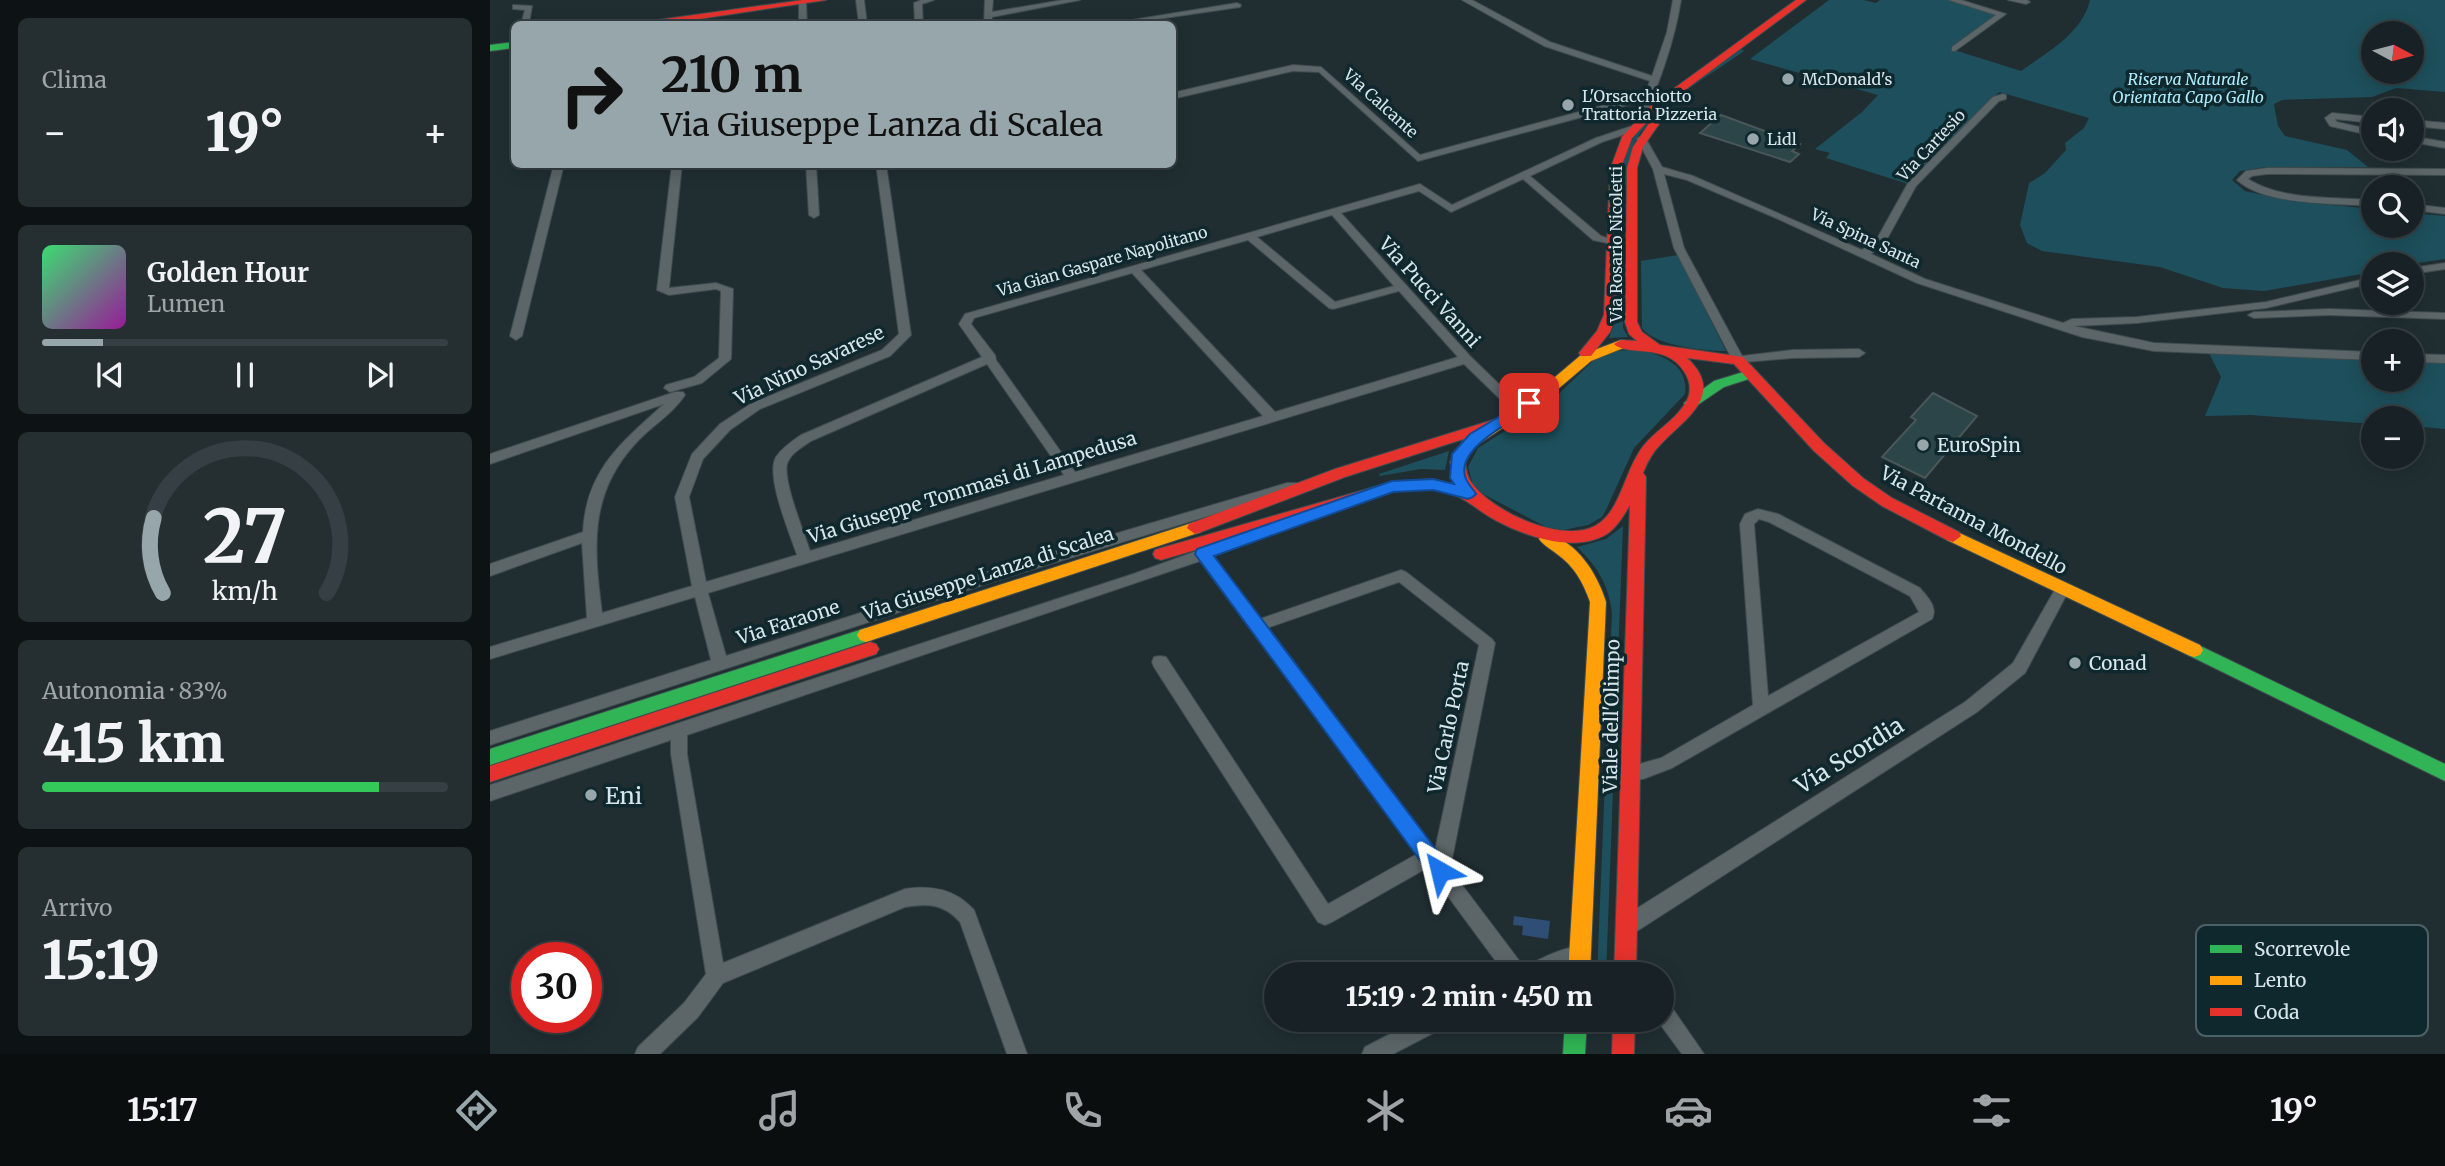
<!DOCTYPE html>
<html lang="it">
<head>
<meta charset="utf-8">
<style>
	body { margin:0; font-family:Merriweather,serif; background:#252f32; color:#f1f3f6; height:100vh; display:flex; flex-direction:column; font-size:26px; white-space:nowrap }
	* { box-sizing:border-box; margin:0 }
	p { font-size:23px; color:#9fa4a7 }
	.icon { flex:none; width:38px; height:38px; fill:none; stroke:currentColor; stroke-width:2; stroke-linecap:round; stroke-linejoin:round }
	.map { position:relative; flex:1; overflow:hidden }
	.details { display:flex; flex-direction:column; gap:18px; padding:18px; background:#0d1315; width:490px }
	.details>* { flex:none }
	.hud { position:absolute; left:21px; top:21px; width:665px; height:147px; border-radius:10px; box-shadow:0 4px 18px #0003,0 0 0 2px #363f43; background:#97a6aa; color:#111; overflow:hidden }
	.needle { width:46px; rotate:97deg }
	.tools { position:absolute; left:1871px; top:21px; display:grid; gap:14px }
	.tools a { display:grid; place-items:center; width:63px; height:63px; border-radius:50%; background:#182226; box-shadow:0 4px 18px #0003,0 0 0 2px #363f43; font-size:35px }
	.speed { position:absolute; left:21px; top:942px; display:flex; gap:14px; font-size:35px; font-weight:700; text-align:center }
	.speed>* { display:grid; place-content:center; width:91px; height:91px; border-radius:50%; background:#182226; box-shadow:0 4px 18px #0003,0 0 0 2px #363f43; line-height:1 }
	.speed .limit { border:10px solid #d22; background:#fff; color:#111 }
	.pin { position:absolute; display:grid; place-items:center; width:60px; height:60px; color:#fff; margin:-30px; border-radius:14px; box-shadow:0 4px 10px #0006 }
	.me { position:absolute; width:77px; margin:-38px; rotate:323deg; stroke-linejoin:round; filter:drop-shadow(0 0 5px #0008) }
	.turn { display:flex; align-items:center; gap:24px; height:147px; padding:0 35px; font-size:32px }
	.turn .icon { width:91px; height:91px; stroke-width:2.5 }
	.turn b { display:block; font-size:49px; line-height:60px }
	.big { font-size:52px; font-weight:800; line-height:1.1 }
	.details .tile { flex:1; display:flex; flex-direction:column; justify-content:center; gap:10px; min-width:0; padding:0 24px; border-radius:10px; background:#252f32 }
	.details .dial { align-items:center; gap:0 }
	.dial svg { height:182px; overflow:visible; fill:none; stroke:#363f43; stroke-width:7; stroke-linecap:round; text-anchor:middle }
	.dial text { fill:#f1f3f6; stroke:none }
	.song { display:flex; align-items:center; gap:21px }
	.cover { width:84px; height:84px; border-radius:10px; background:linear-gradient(135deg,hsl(140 70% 55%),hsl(300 70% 35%)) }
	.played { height:7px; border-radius:4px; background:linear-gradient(90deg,#97a6aa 15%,#363f43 15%) }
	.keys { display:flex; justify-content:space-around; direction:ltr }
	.heat { display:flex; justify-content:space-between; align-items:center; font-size:38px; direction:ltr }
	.charge { height:10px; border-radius:5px; background:linear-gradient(90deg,#34c759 83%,#363f43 0) }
	.trip { position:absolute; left:774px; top:962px; width:410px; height:70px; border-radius:35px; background:#182226; box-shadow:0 4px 18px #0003,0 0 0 2px #363f43; font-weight:800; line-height:70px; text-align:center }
	.dock { display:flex; height:112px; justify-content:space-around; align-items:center; background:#0a0e0f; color:#9fa4a7 }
	.dock .icon { width:49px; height:49px }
	.dock .selected { color:#97a6aa }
	.dock b { font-size:32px; color:#f1f3f6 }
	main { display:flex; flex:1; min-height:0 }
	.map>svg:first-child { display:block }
</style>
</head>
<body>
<main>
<section class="details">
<div class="tile"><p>Clima</p>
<div class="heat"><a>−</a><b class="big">19°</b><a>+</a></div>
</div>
<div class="tile">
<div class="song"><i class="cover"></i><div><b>Golden Hour</b><p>Lumen</p></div></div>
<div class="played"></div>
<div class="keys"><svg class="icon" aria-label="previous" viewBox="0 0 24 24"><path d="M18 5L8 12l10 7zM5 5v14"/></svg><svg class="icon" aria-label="pause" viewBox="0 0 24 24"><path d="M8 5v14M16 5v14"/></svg><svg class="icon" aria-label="next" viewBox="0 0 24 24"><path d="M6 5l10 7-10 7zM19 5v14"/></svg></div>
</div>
<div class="tile dial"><svg viewBox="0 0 100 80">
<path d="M14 69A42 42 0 1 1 86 69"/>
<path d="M14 69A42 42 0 0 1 10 36" stroke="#97a6aa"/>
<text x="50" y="56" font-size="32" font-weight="700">27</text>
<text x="50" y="72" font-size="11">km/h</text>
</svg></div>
<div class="tile"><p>Autonomia · 83%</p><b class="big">415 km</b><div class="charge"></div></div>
<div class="tile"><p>Arrivo</p><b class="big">15:19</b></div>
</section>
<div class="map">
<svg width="1955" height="1054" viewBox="0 0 1955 1054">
	<rect width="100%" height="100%" fill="#202e32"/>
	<g fill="#1d505c" fill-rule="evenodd">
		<path d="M1339 0H1373L1386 3 1390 0H1458L1507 14 1461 49 1531 71C1557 52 1592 34 1600 0H1955V92L1906 88 1882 97 1792 100 1784 104 1788 126 1795 136 1857 150 1878 167H1775L1750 171 1742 180 1755 191 1800 201 1883 209V226H1922V213L1955 216V259L1921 264H1883V272L1774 291 1733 288 1670 267 1552 251 1537 243 1530 225 1539 183 1555 173 1576 150 1575 143 1594 128 1599 118 1509 92 1418 184 1336 158 1340 153 1325 149 1372 112 1388 95 1260 59ZM1883 33H1922V72H1883Z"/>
		<path d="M1251 49 1254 51C1221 75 1168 104 1147 138 1127 170 1134 286 1133 328L1138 337 1119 338 1127 316 1131 172 1135 151 1155 121Z"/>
		<path d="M1188 255 1236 351C1215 351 1165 346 1152 328L1151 261Z"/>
		<path d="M1142 350C1167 352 1200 363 1195 394L1144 448 1116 510 1112 517 1098 525 1073 530 1058 528 995 495 983 485 978 467 988 448 1059 403 1103 361 1124 351Z"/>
		<path d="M1719 353 1883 359V380H1922V361L1955 362V429L1922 426V418H1883V424L1761 415 1715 416 1731 377Z"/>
		<path d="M959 451 955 470 931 469 890 476 889 474Z"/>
		<path d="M1133 526 1116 975H1107L1122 613C1119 585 1107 566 1087 547L1116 539Z"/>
	</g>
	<path fill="#2f4e75" d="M1024 916 1060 921 1058 939 1032 935 1033 926 1023 925Z"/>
	<g fill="#2b4548" stroke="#4a5758" stroke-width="2">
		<path d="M1231 115 1310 144 1302 151 1309 154 1300 162 1210 133Z"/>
		<path d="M1443 393 1487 416 1435 478 1392 457 1426 420 1421 417Z"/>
	</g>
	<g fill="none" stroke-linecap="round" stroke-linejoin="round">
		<g stroke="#3f4c4f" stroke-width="2">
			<g id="street">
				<path d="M366 0H374L377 24H369Z"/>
				<path d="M431 0H444L432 4 433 24H425L424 3Z"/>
				<path d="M495 0H503L502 12 573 0H590L502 17V24H494Z"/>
				<path d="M972 0H982L1060 42 1162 76 1177 32 1183 0H1191C1184 44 1169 82 1153 122L1148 125 1143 122 1152 101 928 161 829 72 803 71 682 99V93L803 65 831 67 930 155 1155 94 1160 81 1054 46Z"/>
				<path d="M1459 0H1471L1516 14 1465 51H1462V47L1506 15Z"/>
				<path d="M1518 0H1537L1540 2 1536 4Z"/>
				<path d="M309 1 316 3 317 24H309Z"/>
				<path d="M747 3 751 5 750 7 634 24H617Z"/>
				<path d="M23 5 42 6 39 24H31L35 10 23 9Z"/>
				<path d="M1513 94 1516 95V99L1509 101 1426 186 1397 239 1381 254 1435 279 1573 323 1582 319 1647 317 1776 302 1883 277V283L1776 308 1647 323 1584 326 1664 343 1883 352V360L1664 351 1592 337 1427 283 1286 218 1197 180 1174 174 1194 248 1252 356 1302 350 1369 349 1375 353 1369 357 1302 358 1244 363 1184 248 1163 169 1147 139 1149 137H1155L1172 167 1203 176 1372 250 1388 237 1418 183 1503 97Z"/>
				<path d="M1842 113 1883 117V123L1845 119 1847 122 1883 130V136L1840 126 1835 118Z"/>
				<path d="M1922 120 1955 123V129L1922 126Z"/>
				<path d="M1142 126 1145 127V131L1112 142 1040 176 1111 236 1127 241V245L1103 240 1033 179 961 212 929 191 851 213 980 356 1017 392 1019 395 1017 398H1009L974 364 218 593 236 656 516 566 797 483H807L809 486 807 489 518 577 0 745V731L221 660 205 597 0 659V647L97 618 92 543 0 576V564L93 532C96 470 131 443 174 404L0 464V454L185 392H193L195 395C182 415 161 426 145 444 98 495 104 550 112 613L202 586 185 497 202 454 230 424 262 403 392 350 409 334 386 164H396L421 335 400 356 270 409 240 430 213 459 199 497 216 582 307 555C300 534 275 475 286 457 292 448 302 441 311 435L492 357 469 324 475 314 930 184 962 205 1106 138ZM842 215 904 286 845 302 767 237ZM758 240 839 308 843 309 909 291 968 357 785 412 651 270ZM642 273 773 416 585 472 506 360 505 355 481 324 484 318ZM497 364 574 475 320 551C314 532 293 482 297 464 300 454 312 447 321 441Z"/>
				<path d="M1922 136 1955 142V148L1922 142Z"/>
				<path d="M64 164H74L32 336 26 340 20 336Z"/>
				<path d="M182 164H192L179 288 226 283 243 289 241 359 212 383 180 392 174 388 176 385 204 377 229 358 231 291 226 289 179 295 167 290Z"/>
				<path d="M316 164H326L329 215 324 218 319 215Z"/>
				<path d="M1777 168 1955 169V175L1777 174 1762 176 1758 179C1793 201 1844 197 1883 200V206C1846 203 1775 206 1747 180L1756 171Z"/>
				<path d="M1922 204 1955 208V214L1922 210Z"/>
				<path d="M1955 263V269L1922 274V268Z"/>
				<path d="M1839 309 1955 313V319L1839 315 1764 318 1758 315 1764 312Z"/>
				<path d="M1922 354 1955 355V363L1922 362Z"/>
				<path d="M1268 509 1288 514 1430 588C1438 598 1448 607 1442 619L1182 768 1153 779 1141 780 1135 778 1133 773 1135 768 1171 758 1263 705 1250 524 1255 514ZM1269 519 1279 522 1420 596 1429 612 1278 696 1264 524Z"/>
				<path d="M784 523 791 528 789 532 723 556 770 619 911 570 916 572 1002 639 1005 643 960 869 1034 967C1049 960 1081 942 1097 948L1100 955 1097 962 1060 975H1016L937 868 842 922 835 925 828 922 664 667 662 662 664 657 670 656 676 657 838 904 927 854 710 561 197 735V754L233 963 415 889C442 885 465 889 484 910L537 1054H517L470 922C454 904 438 903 415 907L233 983 208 1017 170 1054H145L148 1047 194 1003 216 974 181 754V740L0 801V785L643 574ZM909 582 989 645 945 850 777 628Z"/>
				<path d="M1572 584 1577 586 1579 590 1535 673 1487 712 1144 933 1137 935 1130 933 1128 926 1130 919 1475 702 1523 663 1567 586Z"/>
				<path d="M1171 999 1178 1002 1214 1054H1192L1167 1020H1171Z"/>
				<path d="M927 1020H958L955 1027 903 1054H872L875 1047Z"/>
			</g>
		</g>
		<g stroke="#3f4c4f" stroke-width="2">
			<g id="fast">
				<path d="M24 42V48L0 51V45Z"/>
				<path d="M1260 370 1267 374 1265 377 1234 387 1206 406H1196L1194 403 1224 381Z"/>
				<path d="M376 628 382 630 385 635 382 640 0 765V749Z"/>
				<path d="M1704 643 1955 764V781L1698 655 1695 650 1698 645Z"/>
				<path d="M1075 1020H1097L1095 1054H1073Z"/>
			</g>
		</g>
		<g stroke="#3f4c4f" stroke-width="2">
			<g id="slow">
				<path d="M1131 340 1136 341V347L1101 361 1055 400 984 447H974L972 443 974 439 1045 394 1091 355Z"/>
				<path d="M705 522 713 528 711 532 376 642 370 640 367 635 370 630Z"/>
				<path d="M1463 530 1710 645 1713 650 1710 655 1704 657 1698 655 1457 540 1455 536Z"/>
				<path d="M1057 533C1088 543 1107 573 1116 602L1100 975H1078L1100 602C1093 582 1084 566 1067 554 1061 549 1054 546 1049 539L1051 535Z"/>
			</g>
		</g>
		<g stroke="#3f4c4f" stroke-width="2">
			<g id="jam">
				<path d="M313 0H336L176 24H156L160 21Z"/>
				<path d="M1306 0H1316L1168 110 1142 138 1130 170 1126 315 1120 332 1101 356H1091L1089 353 1107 331 1114 315 1120 170 1132 137 1160 106Z"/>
				<path d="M1164 121 1169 124 1153 147 1147 168V322L1152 332 1170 345 1253 357 1334 443 1373 478 1402 498 1469 532 1471 536 1463 542 1457 540 1392 506 1363 486 1324 451 1244 364 1197 358C1237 395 1194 419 1170 445 1162 453 1157 463 1153 473L1156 477 1146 975H1124L1140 505C1134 515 1127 527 1117 534 1084 554 1035 536 1005 520 982 507 972 493 944 490 908 485 869 502 835 512 780 528 726 544 671 560L665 558 663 554 665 550 671 548 902 482 943 479 966 485 960 462 974 439 979 438 986 443 975 462C976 469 977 476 981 482 1001 511 1071 544 1105 526 1129 513 1134 476 1148 454 1160 432 1188 421 1198 398 1201 390 1200 381 1195 373 1178 342 1138 357 1124 344L1131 340 1147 341 1139 334 1135 322 1137 168 1143 147 1160 122Z"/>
				<path d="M1006 419 1013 424 1011 427 855 477 711 532 705 534 697 528 699 524 845 469Z"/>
				<path d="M380 642 386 644 389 649 386 654 0 782V766Z"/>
				<path d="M1123 1020H1145L1144 1054H1122Z"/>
			</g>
		</g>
		<use href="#street" fill="#5c6669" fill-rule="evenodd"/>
		<use href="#fast" fill="#30b455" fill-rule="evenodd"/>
		<use href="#slow" fill="#ff9f0a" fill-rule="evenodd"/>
		<use href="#jam" fill="#e5322d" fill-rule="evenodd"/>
	</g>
	<path fill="#1a73e8" stroke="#114b97" stroke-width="2" d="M1039 399 1046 403 1044 407C1024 420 963 449 976 479 978 484 983 489 986 494L983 497 978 499 943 490 903 492 724 556 957 864 960 871 957 878 950 881 943 878 705 554 707 549 902 481 943 479 964 484 960 478 962 454 980 434Z"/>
	<g fill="#97a6aa" stroke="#0e282e" stroke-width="2.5">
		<circle cx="1298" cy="79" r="7"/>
		<circle cx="1078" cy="105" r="7"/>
		<circle cx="1263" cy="139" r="7"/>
		<circle cx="1433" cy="445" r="7"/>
		<circle cx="1585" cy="663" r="7"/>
		<circle cx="101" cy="795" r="7"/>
	</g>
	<g text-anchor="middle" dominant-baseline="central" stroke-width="7" stroke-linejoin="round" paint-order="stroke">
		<g font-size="16" fill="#d7e6ea" stroke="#0e282e" text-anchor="start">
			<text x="1312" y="79">McDonald's</text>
			<text x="1092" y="96">L'Orsacchiotto<tspan x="1092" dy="18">Trattoria Pizzeria</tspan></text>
			<text x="1277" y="139">Lidl</text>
		</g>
		<g font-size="16" font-style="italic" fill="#aeedfe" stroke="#0e282e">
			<text x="1698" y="79">Riserva Naturale<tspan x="1698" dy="18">Orientata Capo Gallo</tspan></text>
		</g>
		<g font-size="16" fill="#d7e6ea" stroke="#0e282e">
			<text transform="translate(891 103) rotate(42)">Via Calcante</text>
			<text transform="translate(1441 145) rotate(-47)">Via Cartesio</text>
			<text transform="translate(1376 238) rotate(25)">Via Spina Santa</text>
			<text transform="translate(1126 244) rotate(-90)">Via Rosario Nicoletti</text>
			<text transform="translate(612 261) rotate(-16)">Via Gian Gaspare Napolitano</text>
		</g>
		<g font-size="19" fill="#d7e6ea" stroke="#0e282e">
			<text transform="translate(940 292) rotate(48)">Via Pucci Vanni</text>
			<text transform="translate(319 365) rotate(-25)">Via Nino Savarese</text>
			<text transform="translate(482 487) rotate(-17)">Via Giuseppe Tommasi di Lampedusa</text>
			<text transform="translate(1484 520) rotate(28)">Via Partanna Mondello</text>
			<text transform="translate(498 573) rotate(-18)">Via Giuseppe Lanza di Scalea</text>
			<text transform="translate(298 622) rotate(-18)">Via Faraone</text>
			<text transform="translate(1121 716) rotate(-89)">Viale dell'Olimpo</text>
			<text transform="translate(958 727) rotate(-78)">Via Carlo Porta</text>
		</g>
		<g font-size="19" fill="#d7e6ea" stroke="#0e282e" text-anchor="start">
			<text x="1447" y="445">EuroSpin</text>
			<text x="1599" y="663">Conad</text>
		</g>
		<g font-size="23" fill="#d7e6ea" stroke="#0e282e">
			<text transform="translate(1359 755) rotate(-32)">Via Scordia</text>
		</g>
		<g font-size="23" fill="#d7e6ea" stroke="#0e282e" text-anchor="start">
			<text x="115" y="795">Eni</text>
		</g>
	</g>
	<rect x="1706" y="925" width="232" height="111" rx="10" fill="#0e282e" stroke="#4a6166" stroke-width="2"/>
	<rect x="1720" y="945" width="32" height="8" fill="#30b455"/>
	<rect x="1720" y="976" width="32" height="9" fill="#ff9f0a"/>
	<rect x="1720" y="1008" width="32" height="8" fill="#e5322d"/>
	<g font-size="19" fill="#d7e6ea">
		<text x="1764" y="956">Scorrevole</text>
		<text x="1764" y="987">Lento</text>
		<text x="1764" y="1019">Coda</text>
	</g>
</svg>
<div class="tools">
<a><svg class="needle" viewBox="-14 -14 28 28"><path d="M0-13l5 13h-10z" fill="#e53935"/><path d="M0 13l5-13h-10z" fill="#9fa4a7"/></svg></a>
<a><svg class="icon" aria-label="sound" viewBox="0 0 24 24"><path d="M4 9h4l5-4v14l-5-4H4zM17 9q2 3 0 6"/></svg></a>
<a><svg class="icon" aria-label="search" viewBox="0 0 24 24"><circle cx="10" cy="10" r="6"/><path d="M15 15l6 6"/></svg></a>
<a><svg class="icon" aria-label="layers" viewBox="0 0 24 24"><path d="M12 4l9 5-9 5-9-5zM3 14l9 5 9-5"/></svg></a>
<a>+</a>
<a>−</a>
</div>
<div class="speed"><div class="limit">30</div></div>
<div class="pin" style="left:1039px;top:403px;background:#d93025"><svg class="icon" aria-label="arrive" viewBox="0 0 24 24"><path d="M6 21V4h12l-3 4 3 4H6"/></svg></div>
<svg class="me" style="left:950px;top:871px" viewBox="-20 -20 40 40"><path d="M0-17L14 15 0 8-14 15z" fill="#1a73e8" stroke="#fff" stroke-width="4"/></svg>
<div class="trip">15:19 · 2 min · 450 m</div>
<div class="hud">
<div class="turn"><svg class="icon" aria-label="right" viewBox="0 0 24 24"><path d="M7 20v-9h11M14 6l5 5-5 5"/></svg><div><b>210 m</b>Via Giuseppe Lanza di Scalea</div></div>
</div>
</div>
</main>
<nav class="dock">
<b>15:17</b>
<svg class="icon selected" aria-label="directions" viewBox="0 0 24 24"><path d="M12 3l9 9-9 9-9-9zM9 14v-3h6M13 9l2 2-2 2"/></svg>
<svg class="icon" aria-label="music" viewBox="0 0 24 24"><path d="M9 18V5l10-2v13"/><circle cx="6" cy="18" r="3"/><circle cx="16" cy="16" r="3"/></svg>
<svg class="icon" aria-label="phone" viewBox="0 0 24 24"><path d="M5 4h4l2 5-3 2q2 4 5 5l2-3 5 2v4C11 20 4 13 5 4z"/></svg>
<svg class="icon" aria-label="climate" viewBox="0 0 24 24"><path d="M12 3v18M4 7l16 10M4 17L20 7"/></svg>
<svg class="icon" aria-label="car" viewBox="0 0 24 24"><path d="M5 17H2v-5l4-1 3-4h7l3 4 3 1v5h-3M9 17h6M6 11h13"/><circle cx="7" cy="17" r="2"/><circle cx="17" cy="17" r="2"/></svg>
<svg class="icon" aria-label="filters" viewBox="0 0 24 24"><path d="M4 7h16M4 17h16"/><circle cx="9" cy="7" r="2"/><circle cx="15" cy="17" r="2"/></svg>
<b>19°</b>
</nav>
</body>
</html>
